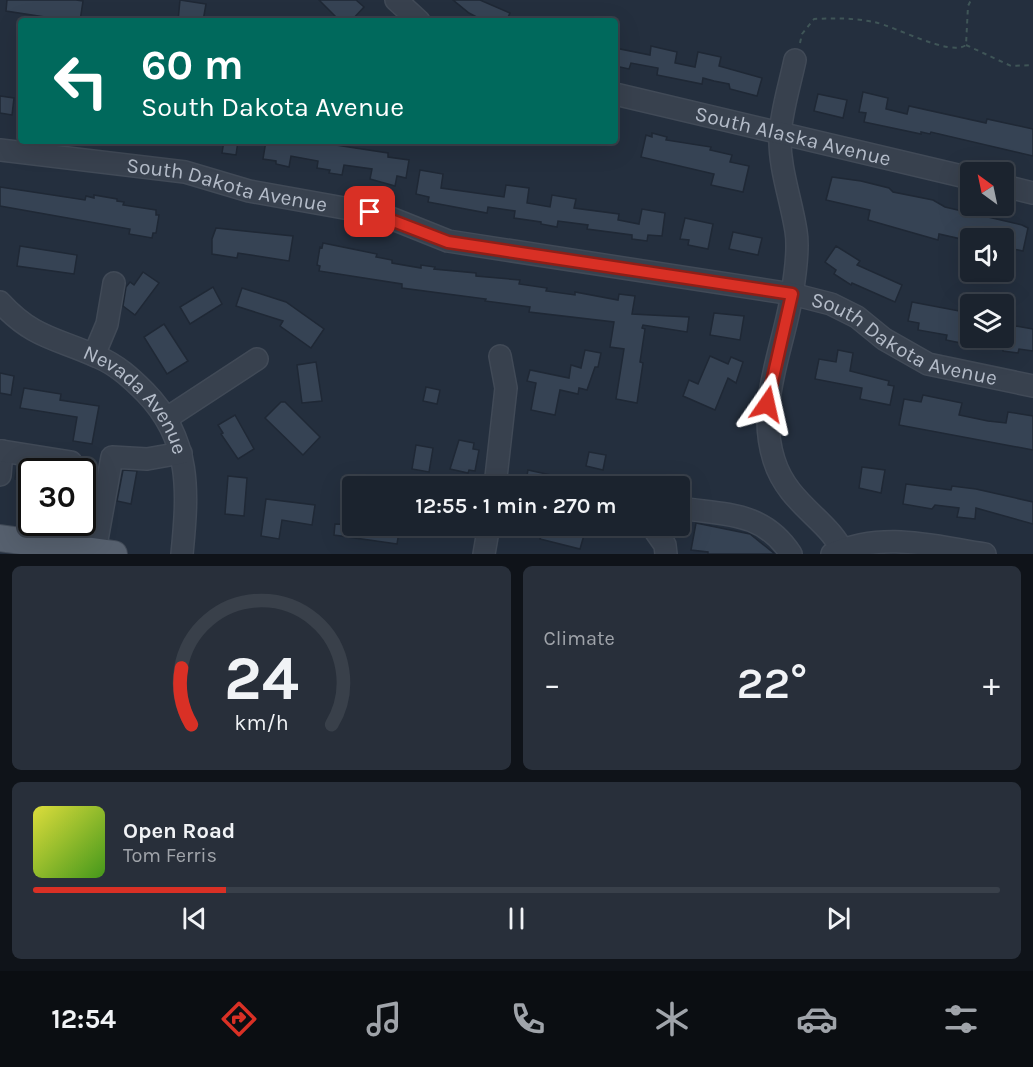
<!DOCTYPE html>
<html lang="en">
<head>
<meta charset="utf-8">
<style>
	body { margin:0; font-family:Karla,sans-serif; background:#282f3a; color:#f1f3f6; height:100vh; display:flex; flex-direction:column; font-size:22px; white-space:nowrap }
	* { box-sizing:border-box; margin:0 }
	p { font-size:20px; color:#a0a4aa }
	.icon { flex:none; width:33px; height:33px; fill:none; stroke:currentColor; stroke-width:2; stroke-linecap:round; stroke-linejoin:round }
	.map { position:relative; height:554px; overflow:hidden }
	.details { display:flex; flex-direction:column; gap:12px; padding:12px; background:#0f1319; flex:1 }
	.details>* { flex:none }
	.hud { position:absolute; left:18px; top:18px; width:600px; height:126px; border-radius:6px; box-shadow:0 6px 24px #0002,0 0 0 2px #39404a; background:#00695c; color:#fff; overflow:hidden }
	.needle { width:39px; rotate:327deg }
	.fabs { position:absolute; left:960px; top:162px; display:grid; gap:12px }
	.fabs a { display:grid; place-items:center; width:54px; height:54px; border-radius:6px; background:#1b232e; box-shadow:0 6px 24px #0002,0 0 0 2px #39404a; font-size:30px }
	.speed { position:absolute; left:18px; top:458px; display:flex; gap:12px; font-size:30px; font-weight:700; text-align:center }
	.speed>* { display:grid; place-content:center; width:78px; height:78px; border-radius:50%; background:#1b232e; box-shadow:0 6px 24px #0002,0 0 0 2px #39404a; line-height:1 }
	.speed .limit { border:3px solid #111; border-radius:9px; background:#fff; color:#111 }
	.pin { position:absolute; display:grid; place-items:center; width:51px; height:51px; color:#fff; margin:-26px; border-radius:12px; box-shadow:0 3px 9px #0006 }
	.me { position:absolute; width:66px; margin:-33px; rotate:11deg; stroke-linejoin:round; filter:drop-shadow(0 0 4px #0008) }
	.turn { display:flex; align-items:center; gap:21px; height:126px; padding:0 24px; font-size:27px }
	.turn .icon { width:78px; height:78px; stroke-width:2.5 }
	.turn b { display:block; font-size:42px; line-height:51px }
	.big { font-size:45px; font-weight:600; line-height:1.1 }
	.details .card { flex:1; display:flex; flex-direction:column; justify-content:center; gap:9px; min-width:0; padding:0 21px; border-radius:9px; background:#282f3a }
	.details .dial { align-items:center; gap:0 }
	.dial svg { height:156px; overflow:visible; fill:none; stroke:#39404a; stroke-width:7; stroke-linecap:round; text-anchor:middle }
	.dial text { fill:#f1f3f6; stroke:none }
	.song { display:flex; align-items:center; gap:18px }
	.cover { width:72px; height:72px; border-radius:9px; background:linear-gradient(135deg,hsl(60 70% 55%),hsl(100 70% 35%)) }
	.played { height:6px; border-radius:3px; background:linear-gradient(90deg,#d93025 20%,#39404a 20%) }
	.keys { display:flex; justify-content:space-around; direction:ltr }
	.heat { display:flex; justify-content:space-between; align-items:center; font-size:33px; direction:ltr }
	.details .tiles { flex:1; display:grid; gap:12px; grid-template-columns:1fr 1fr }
	.card:last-child { grid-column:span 2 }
	.trip { position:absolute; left:342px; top:476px; width:348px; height:60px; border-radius:6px; background:#1b232e; box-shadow:0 6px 24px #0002,0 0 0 2px #39404a; font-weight:600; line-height:60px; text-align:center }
	.menu { display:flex; height:96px; justify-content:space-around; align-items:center; background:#0b0e12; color:#a0a4aa }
	.menu .icon { width:42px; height:42px }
	.menu .selected { color:#d93025 }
	.menu b { font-size:27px; color:#f1f3f6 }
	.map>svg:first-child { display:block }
</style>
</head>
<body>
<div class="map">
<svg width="1033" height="554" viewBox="0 0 1033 554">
	<rect width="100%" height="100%" fill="#242f3e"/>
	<g fill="#364354" stroke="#1f2835" stroke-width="1.5">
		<path d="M7 0H76L83 1 80 21H71L6 11Z"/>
		<path d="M180 0 206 4 203 21H178Z"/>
		<path d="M319 0H356L364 7 351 21H340Z"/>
		<path d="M453 0H480L510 13 506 21H484L469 13Z"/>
		<path d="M651 46 677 52 675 63 695 67 698 52 721 57 719 66 762 78 757 96 730 89 729 84 714 81 703 78 702 84 657 75 658 68 631 63 629 69 615 66V48L650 55Z"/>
		<path d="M863 92 888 98 886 109 907 114 909 106 986 123 987 119 1033 129V156L931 132 930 134 921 132V134L864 122 866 113 859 112Z"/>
		<path d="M818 94 847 100 843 118 814 111Z"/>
		<path d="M0 96 14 98 12 115 0 113Z"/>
		<path d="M652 133 667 137 666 140 711 147 710 150 732 155 730 162 749 166 743 192 711 185 714 174 641 157 646 135 652 137Z"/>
		<path d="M224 141H238L236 155 222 153Z"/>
		<path d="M266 141H336L335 145 388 153V157L409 160 406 178 397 176 395 186 370 179 372 169 344 165 342 175 329 173 330 170 317 168 318 161 291 156 289 167 276 164V161L263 159Z"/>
		<path d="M420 170 443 174 441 188 504 197 506 185 529 188 527 203 550 207 552 195 576 199 574 208 619 214 618 220 639 224 642 209 665 213 662 236 648 235 647 241 632 239V235L587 229 588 225 558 221 557 227 541 224V222L514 218 515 211 488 207 487 213 428 202 429 197 416 194Z"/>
		<path d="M832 177 861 181 889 188 893 192 933 200 945 207 1022 225 1028 228 1023 251 1004 247V238H970V241L939 234 938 240 868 220 870 210 826 200Z"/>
		<path d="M0 187 85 200 86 196 94 198V195L117 199V201L124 202 123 205 156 210V215H159L156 233H153L152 238 129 234 130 229 0 206Z"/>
		<path d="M685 218 713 224 708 249 688 245 689 240 680 239Z"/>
		<path d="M216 228 293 236 289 261 238 253 237 258 212 254V239Z"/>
		<path d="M733 232 762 238 758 255 729 249Z"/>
		<path d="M323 243 377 254 376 257 392 260V263L421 268V265L435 267 434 269 476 273V276L520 280 519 284 547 288 546 291 575 295V292L618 300 619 294 635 296 632 314 689 317 687 332 643 325 642 328 645 329 640 362 643 363 637 403 616 399 624 349 610 347 614 322 529 312 530 307 485 301 486 299 402 288V284L319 271 320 266 317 265 320 247 322 248Z"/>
		<path d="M20 246 77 255 74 274 17 266Z"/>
		<path d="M836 246 860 261 857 265 902 285 895 302 852 283 851 285 834 274 836 270 825 262Z"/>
		<path d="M143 272 159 283 135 315 123 306 126 287 130 282 134 285Z"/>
		<path d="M213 287 222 304 190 324 180 307Z"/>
		<path d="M242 288 286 302 324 329 311 348 280 326 283 321 236 306Z"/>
		<path d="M912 302 970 313V338L962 337 961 343 946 340 947 335 918 330 919 323 908 321Z"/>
		<path d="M714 313 744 316 740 340 710 335Z"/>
		<path d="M164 324 188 361 167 374 144 337Z"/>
		<path d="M1004 324 1033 329V351L1019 349 1018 353 1003 351Z"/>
		<path d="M585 350 601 353 598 367H595L587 390 579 388 578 394 560 390 555 415 531 410 536 383 527 381 530 370 569 378 571 365 581 368Z"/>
		<path d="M838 350 853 353 850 371 889 381 888 385 894 386 890 405 860 399 862 388 815 379 819 359 836 362Z"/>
		<path d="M710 356 728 364 731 357 743 362 736 383 728 378 715 410 683 396 689 380 698 384Z"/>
		<path d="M316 362 322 401 302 403 297 365Z"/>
		<path d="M0 373 14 376 11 395 0 393Z"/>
		<path d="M426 387 440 390 437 404 423 401Z"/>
		<path d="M24 388 61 394 60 400 99 406 92 444 73 441 77 417 20 408Z"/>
		<path d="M923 395 962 403 959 415 988 421 1006 423 1008 412 1033 416V450L899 425 904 399 921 402Z"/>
		<path d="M281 402H285L320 437 303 455 265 418Z"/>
		<path d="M235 415 254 449 238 459 221 434 223 433 218 425Z"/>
		<path d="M459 440 474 443 473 449 479 450 475 471 469 470 468 473 450 469Z"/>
		<path d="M416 445 433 448 429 472 412 469Z"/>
		<path d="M589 452 606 455 603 470 586 466Z"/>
		<path d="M17 466 32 469V482L15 479Z"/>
		<path d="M862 467 885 470 881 493 859 488Z"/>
		<path d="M123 470 137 471 131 504 117 501Z"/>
		<path d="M528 470 551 475 549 486H525Z"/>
		<path d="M228 476 247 478 244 516 225 514Z"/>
		<path d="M906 484 951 490 952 486 976 489 1033 502V524L976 508 975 519 957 517 959 508 935 505 932 509 903 504Z"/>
		<path d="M266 499 315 505 312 525 282 520 279 539 261 536Z"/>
		<path d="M696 523 750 534 775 554H708V552L691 550Z"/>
		<path d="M335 524 400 525 397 544 334 535Z"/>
		<path d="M543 526 584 535 580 549 540 539Z"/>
	</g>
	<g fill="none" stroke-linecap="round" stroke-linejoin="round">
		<g stroke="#414a57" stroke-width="24">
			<g id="minor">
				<path d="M396 0 419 21"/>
				<path d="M795 60C790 84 781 112 780 136 779 168 791 199 796 231 799 249 795 276 792 294 783 351 756 403 774 460 788 505 829 519 844 554"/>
				<path id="s1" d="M615 94 970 178"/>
				<path id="s2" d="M0 150 185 172 249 191 383 215 448 241 792 294 831 304 857 317 884 339 928 364 1033 386"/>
				<path d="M1004 186 1033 193"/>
				<path id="s3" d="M0 302C34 339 57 338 98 357 117 365 131 378 145 392 192 440 188 492 182 554"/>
				<path d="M94 355 107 324 114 283"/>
				<path d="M167 418 257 359"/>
				<path d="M0 451H2L0 475"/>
				<path d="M2 451 71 462"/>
				<path d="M495 486 506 388 500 356"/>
				<path d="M680 508C725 515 763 511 791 554"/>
				<path d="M651 525 665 545 666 554"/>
				<path d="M95 551 112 457 147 459 181 453"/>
				<path d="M484 554 489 525"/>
				<path d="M832 554C884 531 932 546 985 554"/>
			</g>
		</g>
		<g stroke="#414a57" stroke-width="28">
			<path id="major" d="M0 538 114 554"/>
		</g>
		<g stroke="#3f5557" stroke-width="2" stroke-dasharray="4.5 4.5" stroke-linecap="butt">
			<path d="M800 43 802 34 814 19C835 18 854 18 874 22 895 26 950 57 966 45L968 6 971 0"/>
			<path d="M966 45 1011 66 1033 65"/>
		</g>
		<use href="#minor" stroke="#38414e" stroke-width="21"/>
		<use href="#major" stroke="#56606e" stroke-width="26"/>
	</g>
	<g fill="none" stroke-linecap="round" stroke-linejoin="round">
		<g stroke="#8d1f18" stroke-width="15">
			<path id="route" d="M370 212 448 242 792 294 767 404"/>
		</g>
		<use href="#route" stroke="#d93025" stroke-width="10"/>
	</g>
	<g text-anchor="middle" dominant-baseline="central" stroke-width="6" stroke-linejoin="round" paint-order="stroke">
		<g font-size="21" fill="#b4bcc9" stroke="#1d2633">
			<text stroke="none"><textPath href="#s1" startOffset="183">South Alaska Avenue</textPath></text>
			<text stroke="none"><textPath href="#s2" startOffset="230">South Dakota Avenue</textPath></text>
			<text stroke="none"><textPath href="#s2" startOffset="930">South Dakota Avenue</textPath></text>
			<text stroke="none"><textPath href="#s3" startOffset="172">Nevada Avenue</textPath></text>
		</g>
	</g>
</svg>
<div class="fabs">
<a><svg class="needle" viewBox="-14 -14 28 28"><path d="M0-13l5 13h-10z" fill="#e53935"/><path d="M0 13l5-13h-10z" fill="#a0a4aa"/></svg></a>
<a><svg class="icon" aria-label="sound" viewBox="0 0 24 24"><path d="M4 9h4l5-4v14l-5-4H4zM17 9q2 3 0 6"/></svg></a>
<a><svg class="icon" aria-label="layers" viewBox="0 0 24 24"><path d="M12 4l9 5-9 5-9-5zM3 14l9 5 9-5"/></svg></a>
</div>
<div class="speed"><div class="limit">30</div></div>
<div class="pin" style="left:370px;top:212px;background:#d93025"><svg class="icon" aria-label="arrive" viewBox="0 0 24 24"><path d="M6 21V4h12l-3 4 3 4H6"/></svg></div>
<svg class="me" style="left:767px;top:404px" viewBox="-20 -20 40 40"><path d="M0-17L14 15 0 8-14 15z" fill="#d93025" stroke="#fff" stroke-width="4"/></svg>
<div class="trip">12:55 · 1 min · 270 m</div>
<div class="hud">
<div class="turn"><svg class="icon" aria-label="left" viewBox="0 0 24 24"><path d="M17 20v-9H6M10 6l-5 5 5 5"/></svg><div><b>60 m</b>South Dakota Avenue</div></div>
</div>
</div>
<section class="details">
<div class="tiles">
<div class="card dial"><svg viewBox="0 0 100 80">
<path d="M14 69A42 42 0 1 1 86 69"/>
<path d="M14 69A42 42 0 0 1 9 40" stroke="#d93025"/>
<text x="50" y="56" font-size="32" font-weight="700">24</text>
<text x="50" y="72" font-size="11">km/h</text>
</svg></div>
<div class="card"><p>Climate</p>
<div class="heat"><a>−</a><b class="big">22°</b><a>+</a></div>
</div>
<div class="card">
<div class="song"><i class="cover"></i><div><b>Open Road</b><p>Tom Ferris</p></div></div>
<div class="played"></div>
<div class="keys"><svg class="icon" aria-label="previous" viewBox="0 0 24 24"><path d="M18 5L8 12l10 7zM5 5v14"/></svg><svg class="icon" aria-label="pause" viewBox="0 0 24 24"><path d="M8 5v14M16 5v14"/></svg><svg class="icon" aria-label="next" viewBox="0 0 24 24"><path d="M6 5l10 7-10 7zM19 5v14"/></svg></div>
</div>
</div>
</section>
<nav class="menu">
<b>12:54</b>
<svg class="icon selected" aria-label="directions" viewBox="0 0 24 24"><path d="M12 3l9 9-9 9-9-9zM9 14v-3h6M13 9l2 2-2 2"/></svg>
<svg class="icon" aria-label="music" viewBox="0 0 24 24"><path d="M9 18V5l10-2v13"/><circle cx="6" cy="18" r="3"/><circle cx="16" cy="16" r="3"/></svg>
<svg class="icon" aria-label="phone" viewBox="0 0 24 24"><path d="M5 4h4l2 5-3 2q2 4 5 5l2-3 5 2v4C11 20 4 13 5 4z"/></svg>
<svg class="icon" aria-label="climate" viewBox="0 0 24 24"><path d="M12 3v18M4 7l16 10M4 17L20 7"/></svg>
<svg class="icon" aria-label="car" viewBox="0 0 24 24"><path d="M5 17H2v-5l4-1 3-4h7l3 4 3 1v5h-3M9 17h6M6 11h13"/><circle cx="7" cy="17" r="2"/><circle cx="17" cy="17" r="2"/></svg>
<svg class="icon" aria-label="filters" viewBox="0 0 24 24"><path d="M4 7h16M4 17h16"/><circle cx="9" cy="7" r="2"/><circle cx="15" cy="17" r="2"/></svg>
</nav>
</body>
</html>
